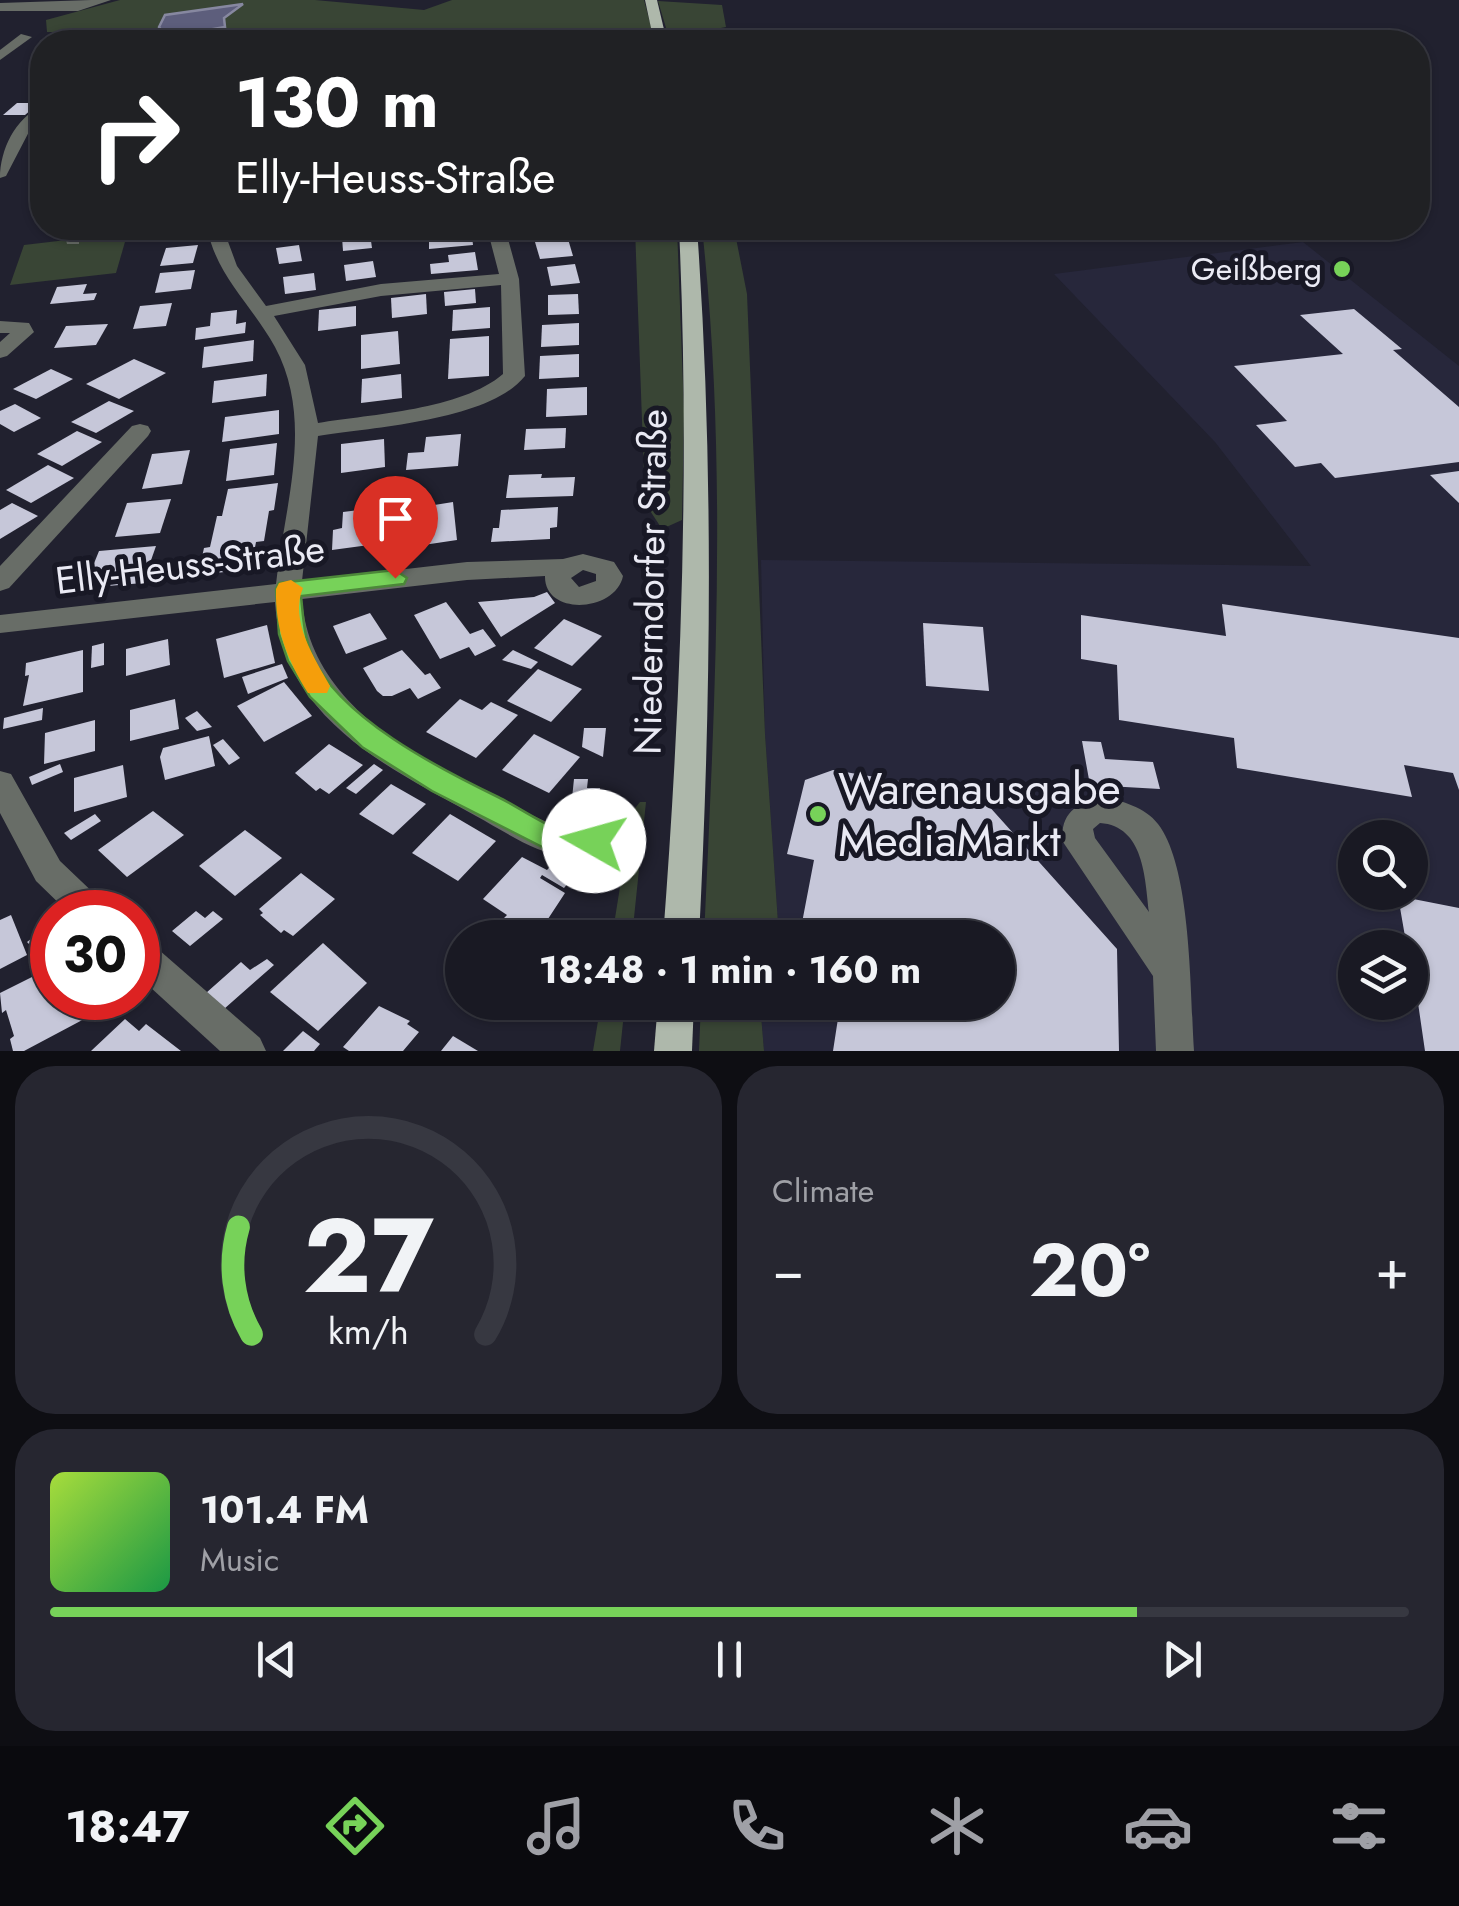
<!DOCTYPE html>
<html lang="en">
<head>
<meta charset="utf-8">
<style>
	body { margin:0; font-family:Jost,sans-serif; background:#262630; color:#f1f3f6; height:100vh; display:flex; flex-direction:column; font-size:38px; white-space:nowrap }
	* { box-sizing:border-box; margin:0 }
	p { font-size:32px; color:#9fa0a6 }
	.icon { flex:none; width:55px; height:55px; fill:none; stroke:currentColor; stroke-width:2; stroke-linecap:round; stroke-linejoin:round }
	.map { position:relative; height:1051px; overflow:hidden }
	.sheet { display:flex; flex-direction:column; gap:15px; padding:15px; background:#0e0e13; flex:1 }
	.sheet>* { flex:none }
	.banner { position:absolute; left:30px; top:30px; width:1400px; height:210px; border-radius:40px; box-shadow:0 2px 8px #0004,0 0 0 2px #373841; background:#202124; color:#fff; overflow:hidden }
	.buttons { position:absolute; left:1338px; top:820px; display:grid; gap:20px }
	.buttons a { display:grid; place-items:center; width:90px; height:90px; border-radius:50%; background:#191923; box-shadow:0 2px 8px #0004,0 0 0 2px #373841; font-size:50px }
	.speed { position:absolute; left:30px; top:890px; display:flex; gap:20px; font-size:50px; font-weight:700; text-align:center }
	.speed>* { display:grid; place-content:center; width:130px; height:130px; border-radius:50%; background:#191923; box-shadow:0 2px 8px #0004,0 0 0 2px #373841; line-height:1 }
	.speed .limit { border:15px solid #d22; background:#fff; color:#111 }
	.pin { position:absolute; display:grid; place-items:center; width:85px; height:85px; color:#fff; margin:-102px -42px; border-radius:50% 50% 50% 0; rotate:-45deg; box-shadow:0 0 10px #0007 }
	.pin .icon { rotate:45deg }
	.me { position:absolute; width:110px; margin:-55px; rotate:277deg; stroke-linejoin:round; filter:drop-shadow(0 0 8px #0008) }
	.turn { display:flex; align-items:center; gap:35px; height:210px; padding:0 40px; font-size:45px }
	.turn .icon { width:130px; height:130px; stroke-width:2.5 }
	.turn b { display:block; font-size:70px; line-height:85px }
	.big { font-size:75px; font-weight:700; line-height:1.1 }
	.sheet .widget { flex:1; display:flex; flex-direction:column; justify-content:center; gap:15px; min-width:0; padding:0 35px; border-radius:40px; background:#262630 }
	.sheet .dial { align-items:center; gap:0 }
	.dial svg { height:260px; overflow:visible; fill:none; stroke:#373841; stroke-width:7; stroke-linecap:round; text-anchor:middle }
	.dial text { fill:#f1f3f6; stroke:none }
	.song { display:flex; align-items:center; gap:30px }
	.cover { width:120px; height:120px; border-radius:15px; background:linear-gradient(135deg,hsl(80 70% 55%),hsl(140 70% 35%)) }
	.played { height:10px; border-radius:5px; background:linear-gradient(90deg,#77d259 80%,#373841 80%) }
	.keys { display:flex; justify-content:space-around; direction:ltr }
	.heat { display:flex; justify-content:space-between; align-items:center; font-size:55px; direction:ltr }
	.sheet .tiles { flex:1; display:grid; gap:15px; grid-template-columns:1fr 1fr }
	.widget:last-child { grid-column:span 2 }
	.trip { position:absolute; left:445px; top:920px; width:570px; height:100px; border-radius:50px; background:#191923; box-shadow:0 2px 8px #0004,0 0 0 2px #373841; font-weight:700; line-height:100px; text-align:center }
	.tabs { display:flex; height:160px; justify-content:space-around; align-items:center; background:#0a0a0e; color:#9fa0a6 }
	.tabs .icon { width:70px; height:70px }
	.tabs .selected { color:#77d259 }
	.tabs b { font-size:45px; color:#f1f3f6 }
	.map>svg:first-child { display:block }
</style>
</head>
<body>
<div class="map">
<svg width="1459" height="1051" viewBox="0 0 1459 1051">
	<rect width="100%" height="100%" fill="#21212f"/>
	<path fill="#27273b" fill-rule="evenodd" d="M1303 242 1459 366V1051H764L760 1003 998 1002V938L779 937 765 734 761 560 1311 566 1215 442 1054 274ZM1355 838H1410V892H1355ZM1355 948H1410V1002H1355Z"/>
	<g fill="#394535">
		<path d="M120 0H315L424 10 452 0H644L655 42H479L476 36 354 35 294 42H121L83 32H47L46 20Z"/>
		<path d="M658 1 722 5 726 27 669 38Z"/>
		<path d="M109 228H129L116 273 10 285 24 245 75 239Z"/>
		<path d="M635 228H677L684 411 682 520 662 529 645 503Z"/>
		<path d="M702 228H734L747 294 765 734 779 937H704C715 700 728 464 702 228Z"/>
		<path d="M640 802H646L632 937H612L632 812Z"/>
		<path d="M601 1003H625L620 1051H593Z"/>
		<path d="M701 1003H760L764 1051H699Z"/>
	</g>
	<path fill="#5d5e7c" stroke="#8788a0" stroke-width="2.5" d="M243 4 224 18 225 27 167 37 159 27 165 15Z"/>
	<g fill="#c6c7d9">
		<path d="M17 103H39L25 115H3Z"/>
		<path d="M162 228H186L182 241H134L137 233Z"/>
		<path d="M462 228V237L472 236 473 245 429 249V239L441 238V230Z"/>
		<path d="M370 234 372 248 343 251 342 237Z"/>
		<path d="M568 239 573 256 540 259 535 242Z"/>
		<path d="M198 245 193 263 160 266 166 248Z"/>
		<path d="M299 245 302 261 279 264 276 248Z"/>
		<path d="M475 252 478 270 431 274 430 264 449 262 448 255Z"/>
		<path d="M373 261 376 277 346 281 344 265Z"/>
		<path d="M575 264 580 283 551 286 547 267Z"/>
		<path d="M195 270 191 289 155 293 160 273Z"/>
		<path d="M314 273 316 290 285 294 283 277Z"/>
		<path d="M87 284 83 294 97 293 94 300 50 304 57 287Z"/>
		<path d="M475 289 476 303 445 306 444 292Z"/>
		<path d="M426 294 427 314 392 318 391 298Z"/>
		<path d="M578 294 579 314 548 315V295Z"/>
		<path d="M172 303 166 326 133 329 140 306Z"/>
		<path d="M356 306V326L318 331 319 310Z"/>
		<path d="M490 307V328L452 331 453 310Z"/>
		<path d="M1354 309 1402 349 1393 350 1459 407V462L1335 478 1321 463 1295 467 1256 425 1287 421 1234 366 1343 354 1300 315Z"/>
		<path d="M237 310 236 324 246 322 245 333 195 340 196 328 210 326 211 313Z"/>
		<path d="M579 323V345L541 347 542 325Z"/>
		<path d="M108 324 96 345 54 348 66 326Z"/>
		<path d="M398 331 400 364 361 369V335Z"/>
		<path d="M489 336V376L448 379 450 339Z"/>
		<path d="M254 340 253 361 202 368 204 347Z"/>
		<path d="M579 354V377L539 379 540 356Z"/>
		<path d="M134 359 166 373 119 399 86 384Z"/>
		<path d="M51 369 73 379 36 399 13 389Z"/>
		<path d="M267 374 266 396 212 403 214 381Z"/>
		<path d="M401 374 402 398 361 403 362 379Z"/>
		<path d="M587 387V415L546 417 547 389Z"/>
		<path d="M109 401 134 411 96 433 71 422Z"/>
		<path d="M15 404 41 418 14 432 0 424V411Z"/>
		<path d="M279 410V434L222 442 225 417Z"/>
		<path d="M566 428 565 448 524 450 526 429Z"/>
		<path d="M77 431 102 442 62 466 37 454Z"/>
		<path d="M461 434 458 466 406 470 408 453 424 452 426 437Z"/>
		<path d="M384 439 385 467 341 473V444Z"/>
		<path d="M277 443 274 475 226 481 230 449Z"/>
		<path d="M190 450 182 484 142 489 152 454Z"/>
		<path d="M48 465 74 478 31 503 6 490Z"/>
		<path d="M1459 471V503L1430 475Z"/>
		<path d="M542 474 541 478 575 477 573 496 506 498 509 475Z"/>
		<path d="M278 483 274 510 269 511 264 541 256 542 251 569 198 575 204 548 210 547 217 516H222L228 489Z"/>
		<path d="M171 499 160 533 115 537 127 503Z"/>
		<path d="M453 502 457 540 410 547 409 529 424 527 422 507Z"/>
		<path d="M12 503 38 516 0 539V510Z"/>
		<path d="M383 507 384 543 332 550 333 530 342 528 343 512Z"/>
		<path d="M558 507 557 527 550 528V539L491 542 493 528H499L501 510Z"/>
		<path d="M156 546 143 583 84 588 99 551Z"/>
		<path d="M547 592 555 603 501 637 478 602 534 597Z"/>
		<path d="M446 602 470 634 483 629 496 646 475 656 469 647 440 659 414 615Z"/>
		<path d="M1222 604 1459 638V790L1453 773 1404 765 1412 797 1237 768 1234 738 1119 720 1117 665 1081 659V615L1226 636Z"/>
		<path d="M370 613 387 639 346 654 333 626Z"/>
		<path d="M564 619 602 636 572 666 534 648Z"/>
		<path d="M923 623 983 627 989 691 926 686Z"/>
		<path d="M267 625 275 663 224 678 216 639Z"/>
		<path d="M168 639 170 665 126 676V649Z"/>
		<path d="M104 643V665L91 668 92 646Z"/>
		<path d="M83 650V692L23 706 29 675 25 676 26 663Z"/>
		<path d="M402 650 425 675 430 673 441 688 418 699 410 688 392 696H383L377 691 363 668Z"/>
		<path d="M513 650 538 662 531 669 502 660Z"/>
		<path d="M282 664 288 678 248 694 242 677Z"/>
		<path d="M538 669 582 689 551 722 507 701Z"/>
		<path d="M284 682 312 716 264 742 237 706Z"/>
		<path d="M175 699 179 729 130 741V710Z"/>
		<path d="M460 699 482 710 491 702 518 715 476 758 426 732Z"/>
		<path d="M43 708 42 720 3 729 4 718Z"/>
		<path d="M197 711 212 727 197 731 185 718Z"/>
		<path d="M95 720V751L44 764 45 733Z"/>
		<path d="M584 728H606L603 757 582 747Z"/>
		<path d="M534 734 580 757 549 793 502 770Z"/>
		<path d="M209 736 215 766 165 780 160 757 163 748Z"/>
		<path d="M223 739 240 758 229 765 213 745Z"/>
		<path d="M1082 741 1101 742 1105 759 1153 762 1160 789 1090 785Z"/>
		<path d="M329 744 363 765 329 794 320 788 316 791 295 773Z"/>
		<path d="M60 764 63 772 32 785 29 777Z"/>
		<path d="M374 764 383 770 356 794 346 788Z"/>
		<path d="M123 765 127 797 74 812V778Z"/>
		<path d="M833 770 978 794 1117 949 1119 1051H833L839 1012 820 1008 821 1002H998V938H832L833 934 801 928 814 860 787 854 805 780Z"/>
		<path d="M574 779H588L587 788H600L598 806 571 808Z"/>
		<path d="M391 784 426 804 393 835 359 814Z"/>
		<path d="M153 811 184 835 127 877 98 850Z"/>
		<path d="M95 814 101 821 71 840 64 833Z"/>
		<path d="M450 814 496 841 458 881 412 853Z"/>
		<path d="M245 830 282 858 235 896 199 866Z"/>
		<path d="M560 856 581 868 564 888 542 875 540 878 565 893 546 922 537 924 525 937 501 921 507 915 483 899 522 857 547 870Z"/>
		<path d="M301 873 335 899 293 936 284 930 281 933 260 915 263 913 259 909Z"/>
		<path d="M1398 896 1459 908V1051H1425L1410 948H1407Z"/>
		<path d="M196 911 205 918 213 911 223 919 190 946 172 931Z"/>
		<path d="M11 915 27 955 0 969V920Z"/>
		<path d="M52 917V967L27 942 36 935 33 932Z"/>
		<path d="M323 943 367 983 318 1031 270 992Z"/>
		<path d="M267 959 274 965 224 1009 206 993 241 962 250 970Z"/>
		<path d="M52 967V998H81L88 1017 24 1051H13L10 1039 14 1036 6 1010 2 1013 0 993Z"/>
		<path d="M109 998H127L102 1021 92 1013Z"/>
		<path d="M379 1006 410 1021 407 1024 419 1032 403 1051H349L343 1047Z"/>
		<path d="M125 1019 139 1031 146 1024 181 1051H91Z"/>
		<path d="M303 1031 320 1044 314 1051H283Z"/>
		<path d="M453 1036 478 1051H441Z"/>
	</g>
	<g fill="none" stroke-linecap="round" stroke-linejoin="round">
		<g fill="#686d67" fill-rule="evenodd">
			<path d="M91 0H111L78 11H0V3Z"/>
			<path d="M21 34 32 37 0 60V50Z"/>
			<path d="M42 106V117L32 126 6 176 0 178C0 150 15 118 42 106Z"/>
			<path d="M63 228H79V244H67Z"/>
			<path d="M207 228H223L237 266 266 306 381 284 499 274 487 228H505L519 279 525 376C489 421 373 427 318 436L302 581 467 562 563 559 583 554 614 562 623 576C616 612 544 617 545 576L467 580 302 599C310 720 455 778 551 824 570 832 587 825 606 831L610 841 606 851C594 855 580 858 568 857 536 854 504 831 476 816 416 782 350 752 308 695 288 667 277 636 275 602L0 633V615L276 584C284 506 315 422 275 347 252 305 217 277 207 228ZM501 285 503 374C461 410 372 414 318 423L305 365 274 316 381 296ZM583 570 596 574V581L579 587 571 578Z"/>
			<path d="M597 228H613L615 231 618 228H635L638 231 618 242 595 238 592 234Z"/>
			<path d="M0 321 29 323 34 332 7 356 0 358V342L10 333H0Z"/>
			<path d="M140 424 148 426 151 431 148 436 9 588 0 591V566L132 426Z"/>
			<path d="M0 771 11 774 60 861 102 901 107 912H68L36 881 0 813Z"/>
			<path d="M1103 797C1122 801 1145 807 1158 824 1192 868 1190 994 1194 1051H1156L1153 976 1063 842C1059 815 1077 801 1103 797ZM1100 823C1144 826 1145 878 1149 912L1095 838 1093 829Z"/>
			<path d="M138 938 151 943 260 1038 266 1051H220L138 976Z"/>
		</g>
		<g fill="#aeb8ab" fill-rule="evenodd">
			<path d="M645 0H657L667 42H654Z"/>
			<path d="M679 228H697C714 465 711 701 699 938H663C681 701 690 465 679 228Z"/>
			<path d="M658 1002H694L692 1051H654Z"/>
		</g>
	</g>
	<path fill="#77d259" stroke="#4d883a" stroke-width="2.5" d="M395 570 407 578 404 584 301 596C303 616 304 636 312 655 338 717 440 769 498 797 519 807 545 827 567 831 580 834 591 827 605 832L609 841 605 849 565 856 554 853 432 791 362 747 310 697 288 661 279 634 276 589 279 583Z"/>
	<path fill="#f59e0b" d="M291 580 303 588C289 620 315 659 330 686L327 693H308C287 659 275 629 276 589L279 583Z"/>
	<g fill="#77d259" stroke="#181825" stroke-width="4">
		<circle cx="1342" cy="269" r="10"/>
		<circle cx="818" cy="814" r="10"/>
	</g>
	<g text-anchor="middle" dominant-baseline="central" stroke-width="10" stroke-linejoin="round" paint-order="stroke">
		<g font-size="32" fill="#eaeaf4" stroke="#181825" text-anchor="end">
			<text x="1322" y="269">Geißberg</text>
		</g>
		<g font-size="38" fill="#eaeaf4" stroke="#181825">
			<text transform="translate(190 564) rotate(-7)">Elly-Heuss-Straße</text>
			<text transform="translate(650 582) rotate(-89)">Niederndorfer Straße</text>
		</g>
		<g font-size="45" fill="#eaeaf4" stroke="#181825" text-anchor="start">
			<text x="838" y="788">Warenausgabe<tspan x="838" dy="52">MediaMarkt</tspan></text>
		</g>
	</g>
</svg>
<div class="buttons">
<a><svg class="icon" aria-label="search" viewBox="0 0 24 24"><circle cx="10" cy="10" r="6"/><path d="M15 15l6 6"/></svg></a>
<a><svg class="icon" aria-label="layers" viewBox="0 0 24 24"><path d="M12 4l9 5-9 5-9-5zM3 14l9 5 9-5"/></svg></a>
</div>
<div class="speed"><div class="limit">30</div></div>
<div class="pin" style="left:395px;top:578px;background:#d93025"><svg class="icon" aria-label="arrive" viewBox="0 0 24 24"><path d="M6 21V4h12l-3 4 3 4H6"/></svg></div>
<svg class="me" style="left:594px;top:841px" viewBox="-20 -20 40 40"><circle r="19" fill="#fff"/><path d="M0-13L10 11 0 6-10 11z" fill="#77d259"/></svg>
<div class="trip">18:48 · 1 min · 160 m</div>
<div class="banner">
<div class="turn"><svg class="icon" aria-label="right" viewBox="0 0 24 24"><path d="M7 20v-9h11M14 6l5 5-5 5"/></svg><div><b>130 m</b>Elly-Heuss-Straße</div></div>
</div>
</div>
<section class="sheet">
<div class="tiles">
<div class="widget dial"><svg viewBox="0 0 100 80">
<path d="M14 69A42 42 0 1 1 86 69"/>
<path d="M14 69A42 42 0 0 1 10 36" stroke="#77d259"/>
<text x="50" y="56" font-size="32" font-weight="700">27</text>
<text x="50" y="72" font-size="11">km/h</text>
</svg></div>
<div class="widget"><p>Climate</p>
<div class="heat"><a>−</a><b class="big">20°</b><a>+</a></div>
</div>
<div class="widget">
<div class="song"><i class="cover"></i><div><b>101.4 FM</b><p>Music</p></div></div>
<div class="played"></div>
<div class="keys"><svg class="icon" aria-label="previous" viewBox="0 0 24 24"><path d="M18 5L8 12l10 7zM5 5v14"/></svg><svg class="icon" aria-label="pause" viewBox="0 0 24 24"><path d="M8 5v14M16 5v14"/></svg><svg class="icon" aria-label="next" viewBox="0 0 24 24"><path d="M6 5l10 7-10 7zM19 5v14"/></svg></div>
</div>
</div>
</section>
<nav class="tabs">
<b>18:47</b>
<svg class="icon selected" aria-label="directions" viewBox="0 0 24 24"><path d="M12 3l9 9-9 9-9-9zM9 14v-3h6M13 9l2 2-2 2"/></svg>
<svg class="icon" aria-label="music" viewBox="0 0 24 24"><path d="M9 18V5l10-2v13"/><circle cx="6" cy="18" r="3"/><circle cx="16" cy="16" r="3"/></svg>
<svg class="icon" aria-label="phone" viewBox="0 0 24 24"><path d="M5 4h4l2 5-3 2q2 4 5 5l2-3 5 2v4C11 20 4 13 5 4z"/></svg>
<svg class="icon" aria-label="climate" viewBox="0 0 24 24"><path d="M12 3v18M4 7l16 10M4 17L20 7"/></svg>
<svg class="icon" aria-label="car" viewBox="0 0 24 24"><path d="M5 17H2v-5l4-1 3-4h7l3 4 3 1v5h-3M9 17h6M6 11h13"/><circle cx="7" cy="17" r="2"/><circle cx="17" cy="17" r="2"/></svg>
<svg class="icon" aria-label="filters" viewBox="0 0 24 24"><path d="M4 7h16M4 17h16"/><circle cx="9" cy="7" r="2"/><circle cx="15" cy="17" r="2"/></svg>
</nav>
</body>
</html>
